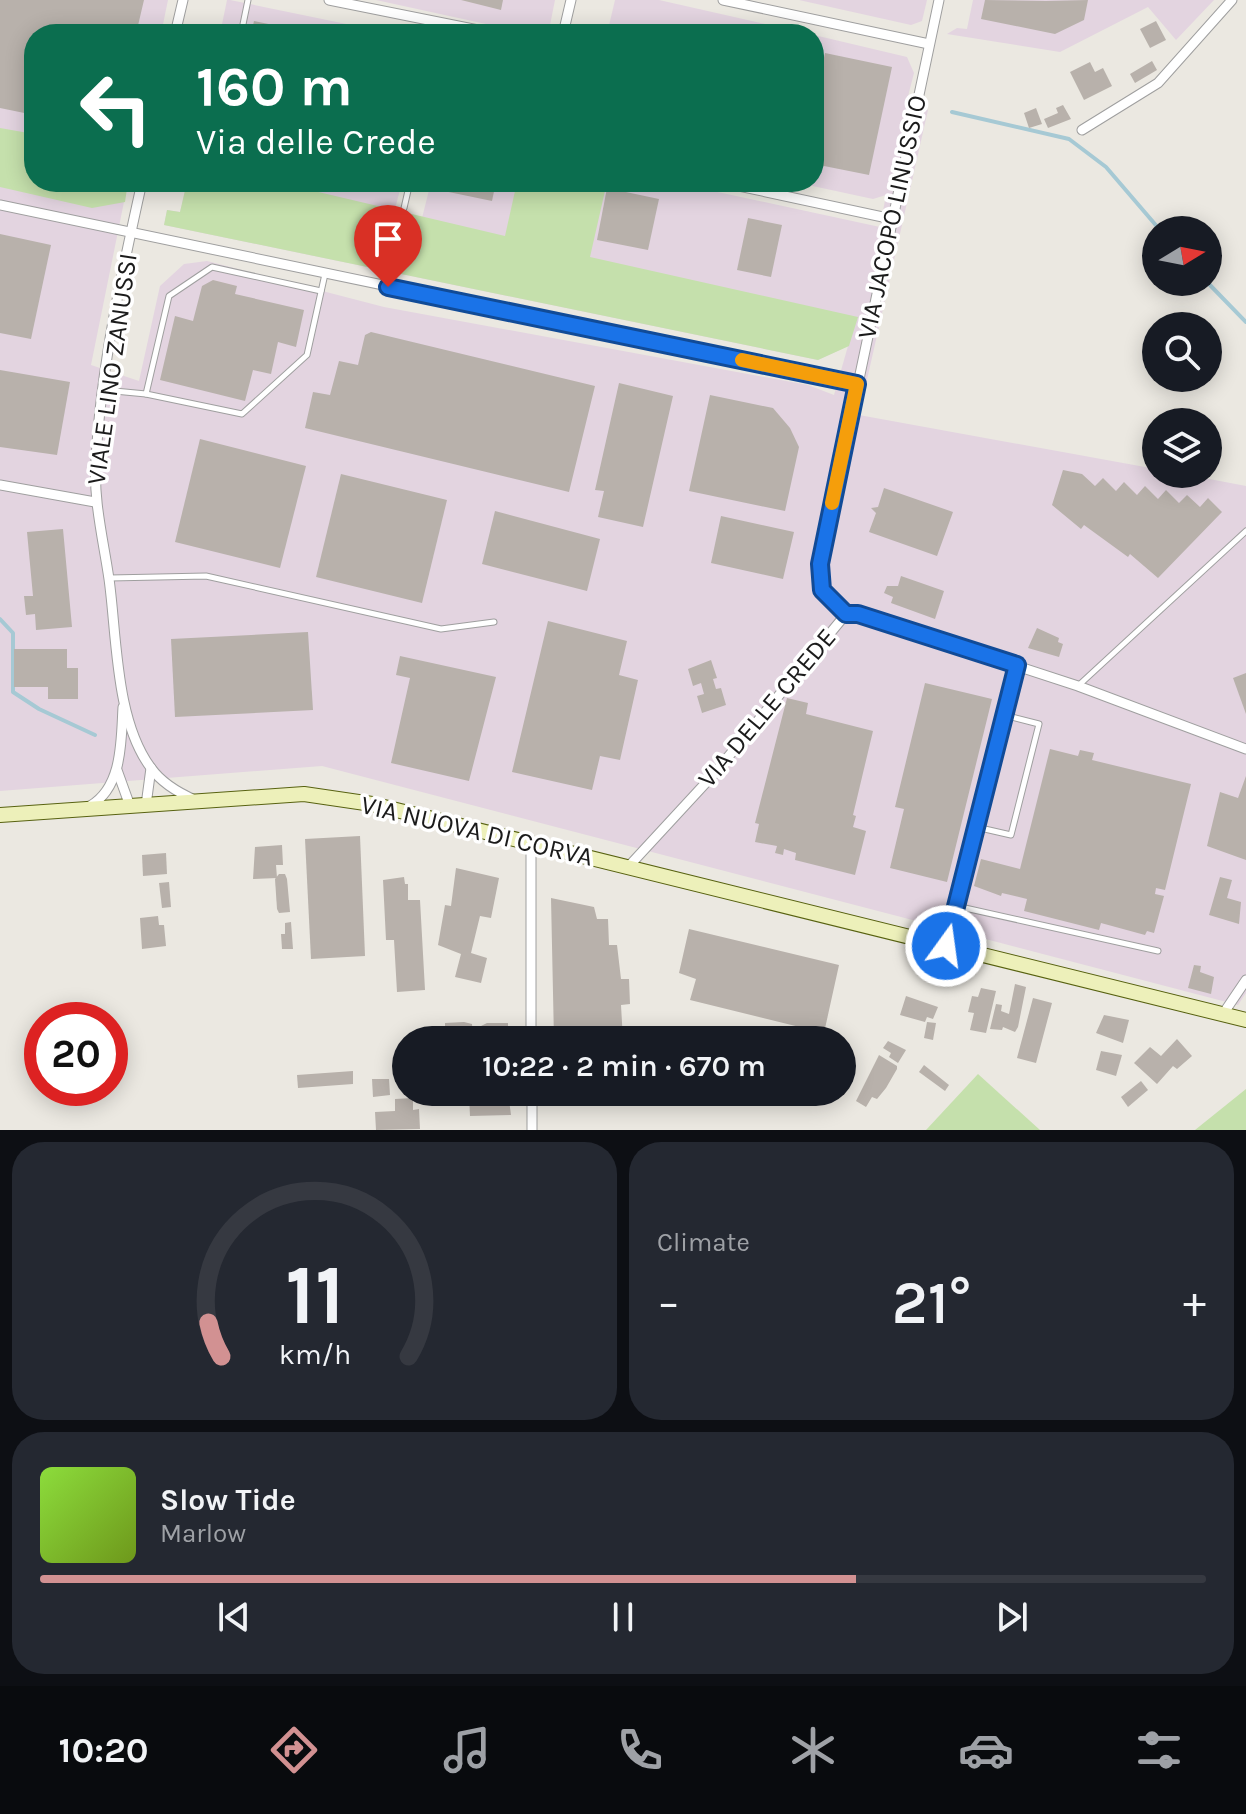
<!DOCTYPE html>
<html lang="en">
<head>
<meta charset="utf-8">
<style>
	body { margin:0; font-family:Karla,sans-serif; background:#242831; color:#f1f3f6; height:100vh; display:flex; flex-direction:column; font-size:30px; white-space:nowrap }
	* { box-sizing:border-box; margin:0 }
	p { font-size:26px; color:#9ea1a6 }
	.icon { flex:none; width:44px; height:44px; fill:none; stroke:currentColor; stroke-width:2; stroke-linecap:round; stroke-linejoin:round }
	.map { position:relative; height:1130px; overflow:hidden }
	.drawer { display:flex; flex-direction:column; gap:12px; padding:12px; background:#0d0f14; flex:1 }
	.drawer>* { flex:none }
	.banner { position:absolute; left:24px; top:24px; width:800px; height:168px; border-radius:32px; box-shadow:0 4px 20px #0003; background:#0b6e4f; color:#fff; overflow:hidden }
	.needle { width:52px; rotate:80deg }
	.controls { position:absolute; left:1142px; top:216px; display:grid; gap:16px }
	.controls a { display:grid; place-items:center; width:80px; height:80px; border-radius:50%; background:#171b24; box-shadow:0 4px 20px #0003; font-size:40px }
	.speed { position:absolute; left:24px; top:1002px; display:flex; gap:16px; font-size:40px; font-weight:700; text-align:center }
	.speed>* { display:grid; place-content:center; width:104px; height:104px; border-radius:50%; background:#171b24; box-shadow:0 4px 20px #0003; line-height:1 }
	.speed .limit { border:12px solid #d22; background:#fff; color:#111 }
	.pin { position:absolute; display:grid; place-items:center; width:68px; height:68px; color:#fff; margin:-82px -34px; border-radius:50% 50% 50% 0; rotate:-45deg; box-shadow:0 0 8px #0007 }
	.pin .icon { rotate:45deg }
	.me { position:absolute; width:88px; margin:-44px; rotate:14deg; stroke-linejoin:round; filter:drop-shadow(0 0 6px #0008) }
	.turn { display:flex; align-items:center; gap:28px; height:168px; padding:0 40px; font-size:36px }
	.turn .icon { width:104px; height:104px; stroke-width:2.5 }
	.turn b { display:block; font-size:56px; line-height:68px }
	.big { font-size:60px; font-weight:600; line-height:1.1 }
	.drawer .widget { flex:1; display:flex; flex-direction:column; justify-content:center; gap:12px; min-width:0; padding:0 28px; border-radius:32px; background:#242831 }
	.drawer .dial { align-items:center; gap:0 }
	.dial svg { height:208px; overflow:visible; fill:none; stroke:#363941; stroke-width:7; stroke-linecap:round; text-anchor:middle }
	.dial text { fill:#f1f3f6; stroke:none }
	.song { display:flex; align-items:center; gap:24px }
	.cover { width:96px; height:96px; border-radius:12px; background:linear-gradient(135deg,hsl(90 70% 55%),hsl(80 70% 35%)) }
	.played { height:8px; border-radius:4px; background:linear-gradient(90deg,#d29192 70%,#363941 70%) }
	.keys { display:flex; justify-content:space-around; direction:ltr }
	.heat { display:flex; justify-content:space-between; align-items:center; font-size:44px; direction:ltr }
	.drawer .tiles { flex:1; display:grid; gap:12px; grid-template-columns:1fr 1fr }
	.widget:last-child { grid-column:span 2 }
	.trip { position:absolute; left:392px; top:1026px; width:464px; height:80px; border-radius:40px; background:#171b24; box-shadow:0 4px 20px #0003; font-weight:600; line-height:80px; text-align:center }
	.menu { display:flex; height:128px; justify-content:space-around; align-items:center; background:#090b0e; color:#9ea1a6 }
	.menu .icon { width:56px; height:56px }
	.menu .selected { color:#d29192 }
	.menu b { font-size:36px; color:#f1f3f6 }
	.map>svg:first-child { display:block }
</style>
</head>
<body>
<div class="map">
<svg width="1246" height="1130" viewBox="0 0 1246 1130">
	<rect width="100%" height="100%" fill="#ebe8e1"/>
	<g fill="#e3d4e0">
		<path d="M0 0H168L161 34H34V182H128L91 365 139 381 160 286 184 264 207 261 384 307 808 385 834 395 848 346 818 360 164 225 167 210 180 212 187 182H402L395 209 422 218 431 182H671L880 227 886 195 873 199 794 182H814V35L907 57 914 73 906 104 928 110 859 415 1156 469V474H1183L1246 486V993L1238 1005 322 766 0 791Z"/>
		<path d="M227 0H230L395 34H220Z"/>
		<path d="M376 0H555L550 25 542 33 532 34Z"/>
		<path d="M615 0H659L809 34H607Z"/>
		<path d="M799 0H927L922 21 911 25Z"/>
		<path d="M973 0H1214L1176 40 1148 7 1060 52 947 34 957 28 967 29Z"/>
	</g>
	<g fill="#c5e0ac">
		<path d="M0 128 34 134V182H128L125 202 92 208 0 187Z"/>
		<path d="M187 182H276L505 236 517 182H607L590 257 858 317 849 346 818 360 164 225 167 210 180 212Z"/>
		<path d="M978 1074 1040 1130H926Z"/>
		<path d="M1246 1089V1130H1195Z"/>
	</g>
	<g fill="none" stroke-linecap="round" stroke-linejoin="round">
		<g stroke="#a6c9d4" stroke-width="4">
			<path d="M952 112 1069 139 1106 167 1160 230"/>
			<path d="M1207 282 1246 322"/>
			<path d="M0 619 13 633V692L39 709 95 735"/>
		</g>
	</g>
	<g fill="#b8b1ab">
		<path d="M0 0H144L136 34H34V115L0 108Z"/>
		<path d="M461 0H503L501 10Z"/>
		<path d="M985 0 1046 1 1088 0 1084 20 1055 34 981 19Z"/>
		<path d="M254 21 312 33V34H251Z"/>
		<path d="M1156 21 1166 40 1150 48 1140 29Z"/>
		<path d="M825 53 892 67 869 175 814 164V106Z"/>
		<path d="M1152 61 1157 70 1135 83 1130 74Z"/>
		<path d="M1090 62 1095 72 1103 68 1112 86 1084 100 1070 72Z"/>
		<path d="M1063 105 1071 119 1048 128 1044 119 1058 113 1056 108Z"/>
		<path d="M1036 108 1042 124 1029 128 1024 113Z"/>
		<path d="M440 182H496L492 201 439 190Z"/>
		<path d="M607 188 659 199 648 250 597 240Z"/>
		<path d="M748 218 782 225 771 277 737 270Z"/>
		<path d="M0 234 51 245 31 339 0 333Z"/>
		<path d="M213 280 237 286 235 294 304 310 296 347 278 342 271 374 253 370 245 401 160 380 175 316 193 321 202 286Z"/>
		<path d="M371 332 595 386 569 492 305 428 313 392 330 395 339 361 358 365 365 335Z"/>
		<path d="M0 370 70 382 57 455 0 447Z"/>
		<path d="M619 383 673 396 643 527 598 517 604 491 595 490Z"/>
		<path d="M710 395 773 408 790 428 799 447 785 511 689 491Z"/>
		<path d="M200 439 306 466 280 568 175 542Z"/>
		<path d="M1063 470 1082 474 1095 486 1103 478 1116 491 1124 482 1137 495 1145 486 1158 499 1166 490 1179 503 1187 495 1200 507 1208 498 1222 512 1158 578 1130 554 1128 557 1084 525 1081 529 1052 505Z"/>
		<path d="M341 474 447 500 422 603 316 577Z"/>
		<path d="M884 488 953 512 937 556 869 532 876 513 871 508 878 507Z"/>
		<path d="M495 511 600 539 587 591 482 564Z"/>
		<path d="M721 516 794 532 783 579 711 563Z"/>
		<path d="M63 529 72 627 36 630 35 614 26 615 24 596H33L27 532Z"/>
		<path d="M901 576 944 591 935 619 891 603 893 597 884 593 887 586H898Z"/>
		<path d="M548 621 627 641 619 675 638 680 620 760 600 756 592 790 512 772Z"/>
		<path d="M1037 628 1059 638 1058 642 1063 644 1059 657 1028 648Z"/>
		<path d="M308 632 313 710 175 717 171 639Z"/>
		<path d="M14 649H67V668H78V699H48V687H14Z"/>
		<path d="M400 656 496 677 469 781 391 763 410 678 396 675Z"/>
		<path d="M711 660 717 678 713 679 716 689 721 688 726 705 702 713 697 696 704 694 701 683 693 686 688 669Z"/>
		<path d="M1246 673V714L1233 678Z"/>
		<path d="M925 683 992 699 947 882 890 868 904 809 895 807Z"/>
		<path d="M787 698 808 703 806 714 873 731 853 815 856 816 853 827 866 831 855 875 795 860 796 853 784 849 783 855 775 853 777 846 755 842 759 824 755 823Z"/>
		<path d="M1050 749 1078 756 1080 750 1094 753 1092 760 1191 784 1165 890 1156 888 1155 894 1164 896 1154 933 1147 931 1145 935 1101 923 1099 930 1024 911 1027 899 1002 893 1001 896 974 886 981 859 1020 869Z"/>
		<path d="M1246 776V860L1207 846 1220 792 1238 798Z"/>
		<path d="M360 836 365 956 311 959 305 839Z"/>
		<path d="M282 845 283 865H276L277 878 253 879 255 847Z"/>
		<path d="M166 853 167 874 143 876 142 855Z"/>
		<path d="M456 868 499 878 491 918 480 916 471 953 487 958 481 983 455 977 461 954 438 945 445 905 451 906Z"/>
		<path d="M279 874H285L287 879 290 912 279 913 277 909 275 879Z"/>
		<path d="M404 877 405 884H408V900H420L425 990 397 992 394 940H386L383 880Z"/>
		<path d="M1220 877 1232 880 1227 898 1241 902 1239 924 1209 915Z"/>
		<path d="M169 882 171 907 162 908 159 883Z"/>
		<path d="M551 898 594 907 597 919H608L609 945H617L621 979H629L630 1004 621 1005 623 1040H554Z"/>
		<path d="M158 916 159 925H164L166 946 142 949 140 918Z"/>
		<path d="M291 922 293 949H282L281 934H285V923Z"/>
		<path d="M689 929 839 965 824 1033 690 1000 696 979 679 973Z"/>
		<path d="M1194 965 1201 966 1200 972 1214 977 1211 994 1188 988Z"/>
		<path d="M1015 984 1026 987 1018 1027 1015 1032 1003 1027 1002 1030 990 1029 996 1004 1002 1005 1001 1011 1009 1014Z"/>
		<path d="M981 988 996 991 986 1033 970 1030 974 1013 968 1012 972 996 978 997Z"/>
		<path d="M906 996 938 1007 933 1019 927 1017 925 1022 900 1015Z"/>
		<path d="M1033 998 1052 1003 1036 1063 1017 1058Z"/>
		<path d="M1104 1015 1129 1020 1123 1043 1096 1033Z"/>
		<path d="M464 1022 472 1024 473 1040H445V1023Z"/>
		<path d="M927 1022 936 1023 933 1040 924 1038Z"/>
		<path d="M487 1023H508V1040H481V1026Z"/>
		<path d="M1177 1039 1192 1056 1177 1069 1173 1066 1157 1084 1134 1063 1150 1047 1161 1056Z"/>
		<path d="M888 1041 906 1050 898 1063 889 1057 891 1053 883 1048Z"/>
		<path d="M1101 1051 1122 1055 1116 1076 1096 1070Z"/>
		<path d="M879 1055 897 1066V1069L886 1088 877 1099 872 1097 866 1107 856 1101Z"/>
		<path d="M924 1065 949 1085 945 1091 919 1072Z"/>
		<path d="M353 1071V1084L298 1088 297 1075Z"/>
		<path d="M372 1079H389L390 1095 373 1097Z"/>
		<path d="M1141 1081 1148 1090 1128 1107 1121 1097Z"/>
		<path d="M508 1092 511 1115 470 1116 469 1095Z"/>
		<path d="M556 1092H624L632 1094V1100L556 1102Z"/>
		<path d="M413 1098V1110L419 1109 420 1129 376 1130 375 1112 395 1111V1099Z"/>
	</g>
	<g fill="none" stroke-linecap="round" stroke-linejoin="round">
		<g stroke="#9f9f9f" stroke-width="7">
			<g id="service">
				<path d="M241 34 248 0"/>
				<path d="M404 208 410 182"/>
				<path d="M104 390 146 394 242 414 307 355 325 274"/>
				<path d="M146 394 169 296 212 267 321 291"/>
				<path d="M110 578 206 576 441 629 494 622"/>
				<path d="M1079 685 1246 531"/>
				<path d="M976 827 1011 835 1039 724 1004 715"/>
				<path d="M956 906 1158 951"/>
				<path d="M946 943 1016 666"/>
			</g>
		</g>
		<g stroke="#9f9f9f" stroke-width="11">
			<g id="minor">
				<path d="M329 0 498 34"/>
				<path d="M723 0 929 44"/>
				<path d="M175 34 183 0"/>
				<path d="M563 34 571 0"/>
				<path d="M1082 130 1158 83 1232 0"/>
				<path d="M142 182C122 272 101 366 96 459 93 500 103 538 109 579 117 636 115 720 151 768 161 782 179 793 195 800"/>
				<path d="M720 182 892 219"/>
				<path d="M0 205 857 384"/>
				<path d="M0 485 95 502"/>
				<path d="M846 614 822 590 820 564 939 0"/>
				<path d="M846 614H858L1078 686 1246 749"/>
				<path d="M117 770 130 806"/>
				<path d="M146 805 151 768"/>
				<path d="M90 806C123 787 121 740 123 707"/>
				<path d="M531 843V1040"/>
				<path d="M629 866 714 774 846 614"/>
				<path d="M1223 1014 1246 980"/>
				<path d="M532 1092V1130"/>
			</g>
		</g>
		<g stroke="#586211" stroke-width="16">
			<path id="secondary" d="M0 815 304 794 372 804 1246 1020"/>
		</g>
		<use href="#service" stroke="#fff" stroke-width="5"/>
		<use href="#minor" stroke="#fff" stroke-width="9"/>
		<use href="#secondary" stroke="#edf0ba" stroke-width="14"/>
	</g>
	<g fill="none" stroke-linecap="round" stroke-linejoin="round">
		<g stroke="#114b97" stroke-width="20">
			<path id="route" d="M388 287 857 384 820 564 822 590 846 614H858L1017 665 946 946"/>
		</g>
		<use href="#route" stroke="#1a73e8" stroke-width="14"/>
		<path stroke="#f59e0b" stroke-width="14" d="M742 360 857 384 832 503"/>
	</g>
	<g text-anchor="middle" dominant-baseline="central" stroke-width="7" stroke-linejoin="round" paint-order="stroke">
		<g font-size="26" fill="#1b1b1b" stroke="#fff">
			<text transform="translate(892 217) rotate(-78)">VIA JACOPO LINUSSIO</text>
			<text transform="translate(112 369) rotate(-82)">VIALE LINO ZANUSSI</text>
			<text transform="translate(767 708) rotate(-50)">VIA DELLE CREDE</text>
			<text transform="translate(477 831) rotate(13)">VIA NUOVA DI CORVA</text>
		</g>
	</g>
</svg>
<div class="controls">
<a><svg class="needle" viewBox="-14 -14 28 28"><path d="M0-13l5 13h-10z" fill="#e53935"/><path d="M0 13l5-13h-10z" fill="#9ea1a6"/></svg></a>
<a><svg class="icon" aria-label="search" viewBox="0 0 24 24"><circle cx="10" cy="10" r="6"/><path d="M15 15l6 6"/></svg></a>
<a><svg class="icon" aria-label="layers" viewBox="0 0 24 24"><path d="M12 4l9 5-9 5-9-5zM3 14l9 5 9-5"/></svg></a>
</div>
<div class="speed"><div class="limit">20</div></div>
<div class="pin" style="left:388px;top:287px;background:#d93025"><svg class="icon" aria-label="arrive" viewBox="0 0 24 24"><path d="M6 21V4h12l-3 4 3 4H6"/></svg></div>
<svg class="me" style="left:946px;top:946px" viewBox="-20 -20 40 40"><circle r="17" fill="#1a73e8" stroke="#fff" stroke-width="3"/><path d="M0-11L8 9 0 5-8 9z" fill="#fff"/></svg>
<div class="trip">10:22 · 2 min · 670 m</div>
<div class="banner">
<div class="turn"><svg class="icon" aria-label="left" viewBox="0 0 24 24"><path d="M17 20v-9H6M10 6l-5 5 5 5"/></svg><div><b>160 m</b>Via delle Crede</div></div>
</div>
</div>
<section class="drawer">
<div class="tiles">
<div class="widget dial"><svg viewBox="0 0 100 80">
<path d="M14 69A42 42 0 1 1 86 69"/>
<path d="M14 69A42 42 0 0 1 9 56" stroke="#d29192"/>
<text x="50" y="56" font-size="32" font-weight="700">11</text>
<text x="50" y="72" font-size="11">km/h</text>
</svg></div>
<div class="widget"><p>Climate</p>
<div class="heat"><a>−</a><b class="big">21°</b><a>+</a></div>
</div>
<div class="widget">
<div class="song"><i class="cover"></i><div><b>Slow Tide</b><p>Marlow</p></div></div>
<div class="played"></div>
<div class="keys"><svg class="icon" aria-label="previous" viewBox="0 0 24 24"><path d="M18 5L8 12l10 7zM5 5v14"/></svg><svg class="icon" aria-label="pause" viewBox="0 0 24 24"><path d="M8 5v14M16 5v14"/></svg><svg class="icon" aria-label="next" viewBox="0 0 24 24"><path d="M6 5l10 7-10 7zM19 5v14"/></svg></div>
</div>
</div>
</section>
<nav class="menu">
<b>10:20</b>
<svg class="icon selected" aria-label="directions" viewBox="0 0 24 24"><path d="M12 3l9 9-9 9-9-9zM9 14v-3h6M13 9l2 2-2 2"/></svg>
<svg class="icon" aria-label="music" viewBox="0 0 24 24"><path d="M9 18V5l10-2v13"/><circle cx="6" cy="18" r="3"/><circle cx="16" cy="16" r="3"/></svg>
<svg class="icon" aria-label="phone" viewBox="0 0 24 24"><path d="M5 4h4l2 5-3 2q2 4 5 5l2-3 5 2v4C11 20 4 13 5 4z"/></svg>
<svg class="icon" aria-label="climate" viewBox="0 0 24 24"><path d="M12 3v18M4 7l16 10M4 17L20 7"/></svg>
<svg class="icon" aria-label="car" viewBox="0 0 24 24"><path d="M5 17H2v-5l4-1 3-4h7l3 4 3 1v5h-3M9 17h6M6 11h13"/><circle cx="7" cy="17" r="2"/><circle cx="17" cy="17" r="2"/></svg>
<svg class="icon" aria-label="filters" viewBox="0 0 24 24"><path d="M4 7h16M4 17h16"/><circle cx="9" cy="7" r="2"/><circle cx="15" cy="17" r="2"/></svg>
</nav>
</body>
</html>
